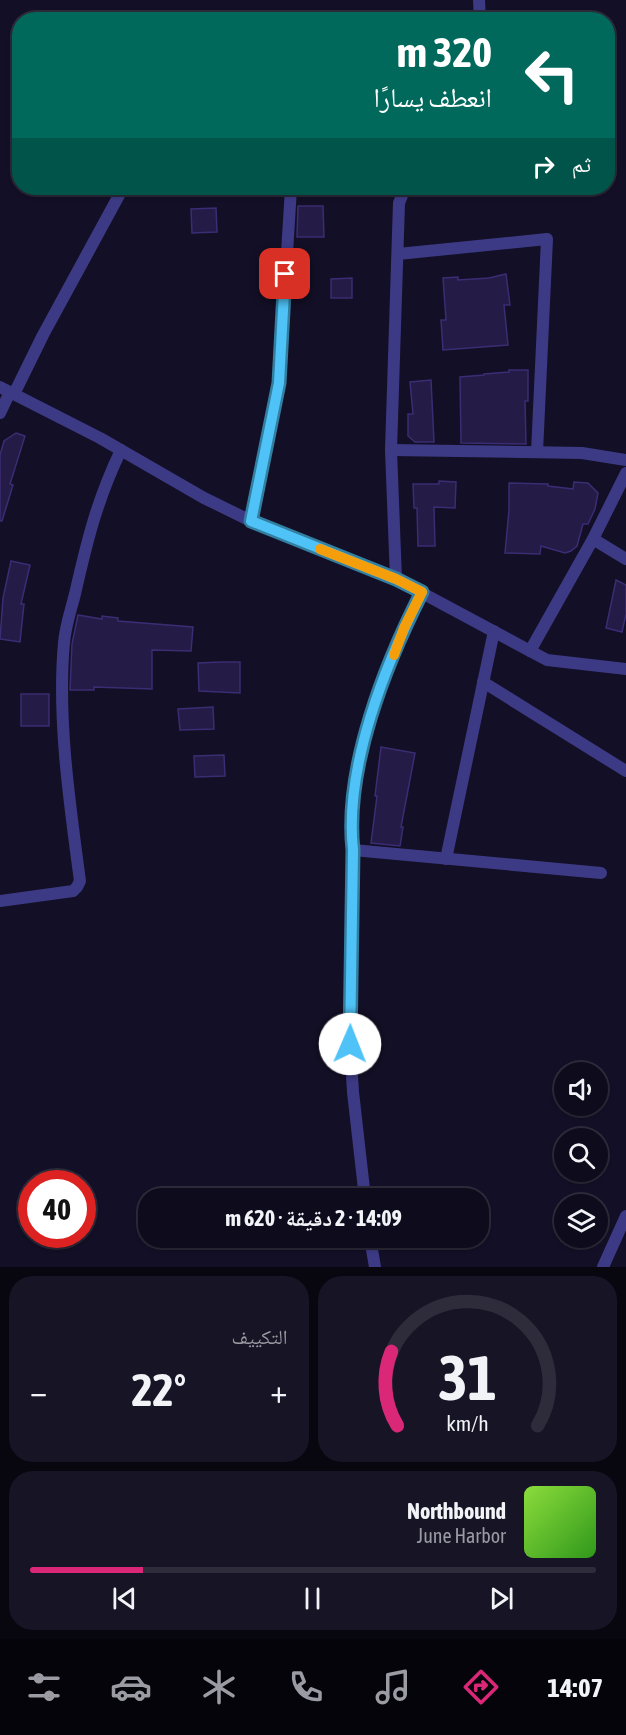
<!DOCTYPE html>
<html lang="ar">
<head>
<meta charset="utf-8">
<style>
	body { margin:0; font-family:"Asap Condensed","Noto Naskh Arabic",sans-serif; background:#171425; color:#f1f3f6; direction:rtl; height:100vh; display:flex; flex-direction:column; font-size:22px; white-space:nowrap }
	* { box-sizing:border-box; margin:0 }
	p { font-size:20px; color:#9b9ba3 }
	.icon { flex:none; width:33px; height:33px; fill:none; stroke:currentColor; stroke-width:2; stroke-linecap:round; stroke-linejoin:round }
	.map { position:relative; height:1267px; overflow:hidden; direction:ltr }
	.side { display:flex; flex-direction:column; gap:9px; padding:9px; background:#08060f; flex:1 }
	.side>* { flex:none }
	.guide { position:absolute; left:12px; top:12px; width:603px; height:183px; border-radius:24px; box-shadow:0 2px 4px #0004,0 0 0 2px #2e2b3b; direction:rtl; background:#00695c; color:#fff; overflow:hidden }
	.controls { position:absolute; left:554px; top:1062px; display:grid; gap:12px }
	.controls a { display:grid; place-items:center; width:54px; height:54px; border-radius:50%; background:#0e0b1c; box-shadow:0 2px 4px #0004,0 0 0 2px #2e2b3b; font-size:30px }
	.speed { position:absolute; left:18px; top:1170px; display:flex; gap:12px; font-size:30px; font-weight:700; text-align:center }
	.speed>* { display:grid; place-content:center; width:78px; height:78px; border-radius:50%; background:#0e0b1c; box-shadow:0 2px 4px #0004,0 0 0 2px #2e2b3b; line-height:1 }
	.speed .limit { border:9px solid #d22; background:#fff; color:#111 }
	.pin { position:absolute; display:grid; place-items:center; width:51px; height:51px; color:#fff; margin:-26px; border-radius:12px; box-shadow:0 3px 9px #0006 }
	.me { position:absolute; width:66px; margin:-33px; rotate:1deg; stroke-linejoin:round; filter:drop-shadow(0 0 4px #0008) }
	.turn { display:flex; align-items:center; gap:21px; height:126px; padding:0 24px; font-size:27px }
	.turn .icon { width:78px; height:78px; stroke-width:2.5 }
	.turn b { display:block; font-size:42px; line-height:51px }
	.then { display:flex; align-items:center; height:57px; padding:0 24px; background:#0003; gap:12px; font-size:22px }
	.big { font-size:45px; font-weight:700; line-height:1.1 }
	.side .tile { flex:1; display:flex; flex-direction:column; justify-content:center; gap:9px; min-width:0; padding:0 21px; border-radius:24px; background:#171425 }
	.side .dial { align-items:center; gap:0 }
	.dial svg { height:156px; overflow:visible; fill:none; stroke:#2e2b3b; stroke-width:7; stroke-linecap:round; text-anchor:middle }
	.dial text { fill:#f1f3f6; stroke:none }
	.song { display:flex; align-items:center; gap:18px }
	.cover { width:72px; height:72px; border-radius:9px; background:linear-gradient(135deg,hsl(90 70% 55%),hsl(110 70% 35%)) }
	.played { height:6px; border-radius:3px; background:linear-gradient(90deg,#db2777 20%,#2e2b3b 20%) }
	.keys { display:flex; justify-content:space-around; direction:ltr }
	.heat { display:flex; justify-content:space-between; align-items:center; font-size:33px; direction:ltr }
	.side .tiles { flex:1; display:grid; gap:9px; grid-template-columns:1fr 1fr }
	.tile:last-child { grid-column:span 2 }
	.trip { position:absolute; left:138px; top:1188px; width:351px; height:60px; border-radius:24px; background:#0e0b1c; box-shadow:0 2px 4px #0004,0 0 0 2px #2e2b3b; font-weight:700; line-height:60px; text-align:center; direction:rtl }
	.menu { display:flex; height:96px; justify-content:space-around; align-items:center; background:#06040b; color:#9b9ba3 }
	.menu .icon { width:42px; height:42px }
	.menu .current { color:#db2777 }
	.menu b { font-size:27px; color:#f1f3f6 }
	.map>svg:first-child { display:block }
</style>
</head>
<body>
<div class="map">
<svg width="626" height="1267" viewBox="0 0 626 1267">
	<rect width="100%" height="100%" fill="#130f26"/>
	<g fill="#241b47" stroke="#3b2d73" stroke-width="1.5">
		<path d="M298 206H323L324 237H297Z"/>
		<path d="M216 208 217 232 192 233 191 209Z"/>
		<path d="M506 274 510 305H504L508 345 443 350 441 320H446L443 278 458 277V280L489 278Z"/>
		<path d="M352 278V298H331V279Z"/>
		<path d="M509 370H528V401H525L526 444 461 443 460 377 484 375V374L509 372Z"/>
		<path d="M431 380 434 442H415L408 436V414H413L410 382Z"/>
		<path d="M16 433 25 436 10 484 13 485 2 521H0V455L4 441Z"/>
		<path d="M439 481 456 482 455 508 434 507 435 546H418L417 508H414L413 484H439Z"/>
		<path d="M574 482 588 483 598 493 595 509 588 524H583L577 546 571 551 565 553 541 546 540 554 505 553 509 510V483L548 484V486L573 489Z"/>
		<path d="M11 561 30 565 21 604H24L20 642 0 639 3 598Z"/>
		<path d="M616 580 626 585V614L622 632 606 628Z"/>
		<path d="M78 615 102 619V616L118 618V621L193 627 191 651 152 650V689L94 687V690H70L72 644Z"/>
		<path d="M221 662H240V693L199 691 198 663Z"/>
		<rect x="21" y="694" width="28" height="32"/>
		<path d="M213 707 214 729 180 730 178 709Z"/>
		<path d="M381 747 415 753 401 827H403L400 846 371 843 377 796H375Z"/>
		<path d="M224 755 225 776 195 777 194 756Z"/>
	</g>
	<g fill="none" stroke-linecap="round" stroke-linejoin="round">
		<g stroke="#3d3a85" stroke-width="12">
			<path d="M479 0 480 20"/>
			<path d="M398 254 547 239 537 452"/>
			<path d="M0 387 100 438 204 498 251 521 396 579 547 660 626 669"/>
			<path d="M14 394 43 335 123 188"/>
			<path d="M0 413 10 392"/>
			<path d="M391 450 582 453 626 460"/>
			<path d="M251 521 279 383 291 188"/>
			<path d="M593 539 626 559"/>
			<path d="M396 579 391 450 399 203 405 188"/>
			<path d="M530 651 593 539 626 473"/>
			<path d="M483 682 626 771"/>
			<path d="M353 850 601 873"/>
			<path d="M446 859 494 631"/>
			<path d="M0 901 73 891 77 887 80 881C70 806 57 718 64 643 65 627 71 610 75 594 87 541 97 500 121 450"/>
			<path d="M365 1198 353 1092 350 1044 353 850C344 769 385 664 422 592"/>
			<path d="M370 1238 375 1267"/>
			<path d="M603 1267 626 1216"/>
		</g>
	</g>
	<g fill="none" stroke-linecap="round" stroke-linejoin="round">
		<g stroke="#337fa1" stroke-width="15">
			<path id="route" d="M285 274 279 383 251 521 396 579 422 592C385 665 344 768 353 850L350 1044"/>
		</g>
		<use href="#route" stroke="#4fc3f7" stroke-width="10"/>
		<path stroke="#f59e0b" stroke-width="10" d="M320 549 396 579 422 592 404 628 394 655"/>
	</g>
</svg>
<div class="controls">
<a><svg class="icon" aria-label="sound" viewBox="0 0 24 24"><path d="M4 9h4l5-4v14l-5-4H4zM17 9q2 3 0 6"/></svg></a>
<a><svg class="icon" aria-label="search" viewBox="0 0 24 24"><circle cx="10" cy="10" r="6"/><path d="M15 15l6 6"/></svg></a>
<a><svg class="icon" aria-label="layers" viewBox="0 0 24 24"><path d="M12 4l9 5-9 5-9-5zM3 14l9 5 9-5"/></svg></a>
</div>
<div class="speed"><div class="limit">40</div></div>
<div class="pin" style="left:285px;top:274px;background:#d93025"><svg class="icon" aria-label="arrive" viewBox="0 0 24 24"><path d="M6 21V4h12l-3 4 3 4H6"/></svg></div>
<svg class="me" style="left:350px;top:1044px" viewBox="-20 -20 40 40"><circle r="19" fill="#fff"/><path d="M0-13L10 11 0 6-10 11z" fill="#4fc3f7"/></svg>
<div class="trip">14:09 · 2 دقيقة · 620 m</div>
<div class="guide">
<div class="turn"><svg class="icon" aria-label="left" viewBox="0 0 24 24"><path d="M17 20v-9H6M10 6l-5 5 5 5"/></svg><div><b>320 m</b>انعطف يسارًا</div></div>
<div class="then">ثم<svg class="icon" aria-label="right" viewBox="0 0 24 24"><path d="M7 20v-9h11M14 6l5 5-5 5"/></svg></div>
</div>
</div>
<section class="side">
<div class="tiles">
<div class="tile dial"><svg viewBox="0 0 100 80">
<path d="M14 69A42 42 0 1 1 86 69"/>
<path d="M14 69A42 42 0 0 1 11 31" stroke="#db2777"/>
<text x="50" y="56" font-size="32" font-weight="700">31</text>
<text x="50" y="72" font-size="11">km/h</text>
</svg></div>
<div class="tile"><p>التكييف</p>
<div class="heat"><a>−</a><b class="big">22°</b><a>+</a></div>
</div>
<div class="tile">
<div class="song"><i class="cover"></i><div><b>Northbound</b><p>June Harbor</p></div></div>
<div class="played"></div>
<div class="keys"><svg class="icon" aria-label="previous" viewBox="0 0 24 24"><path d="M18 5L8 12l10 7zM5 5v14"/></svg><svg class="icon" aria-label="pause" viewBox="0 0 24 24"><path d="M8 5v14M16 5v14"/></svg><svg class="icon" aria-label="next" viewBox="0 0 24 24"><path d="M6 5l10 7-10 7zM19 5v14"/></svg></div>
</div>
</div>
</section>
<nav class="menu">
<b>14:07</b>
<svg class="icon current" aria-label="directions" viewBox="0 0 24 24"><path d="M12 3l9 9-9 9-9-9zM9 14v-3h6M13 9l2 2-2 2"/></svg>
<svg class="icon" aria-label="music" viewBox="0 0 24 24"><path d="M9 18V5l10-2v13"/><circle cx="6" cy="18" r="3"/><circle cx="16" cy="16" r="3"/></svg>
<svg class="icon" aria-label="phone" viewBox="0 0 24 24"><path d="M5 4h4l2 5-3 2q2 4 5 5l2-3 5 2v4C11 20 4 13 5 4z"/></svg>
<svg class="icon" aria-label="climate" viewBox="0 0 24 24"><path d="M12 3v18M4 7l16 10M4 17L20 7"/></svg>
<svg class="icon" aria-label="car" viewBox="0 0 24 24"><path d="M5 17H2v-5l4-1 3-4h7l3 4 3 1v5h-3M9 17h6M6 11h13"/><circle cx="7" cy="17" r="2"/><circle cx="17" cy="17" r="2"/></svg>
<svg class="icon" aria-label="filters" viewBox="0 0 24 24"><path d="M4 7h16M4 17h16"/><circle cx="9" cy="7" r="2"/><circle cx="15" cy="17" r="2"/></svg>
</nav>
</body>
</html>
